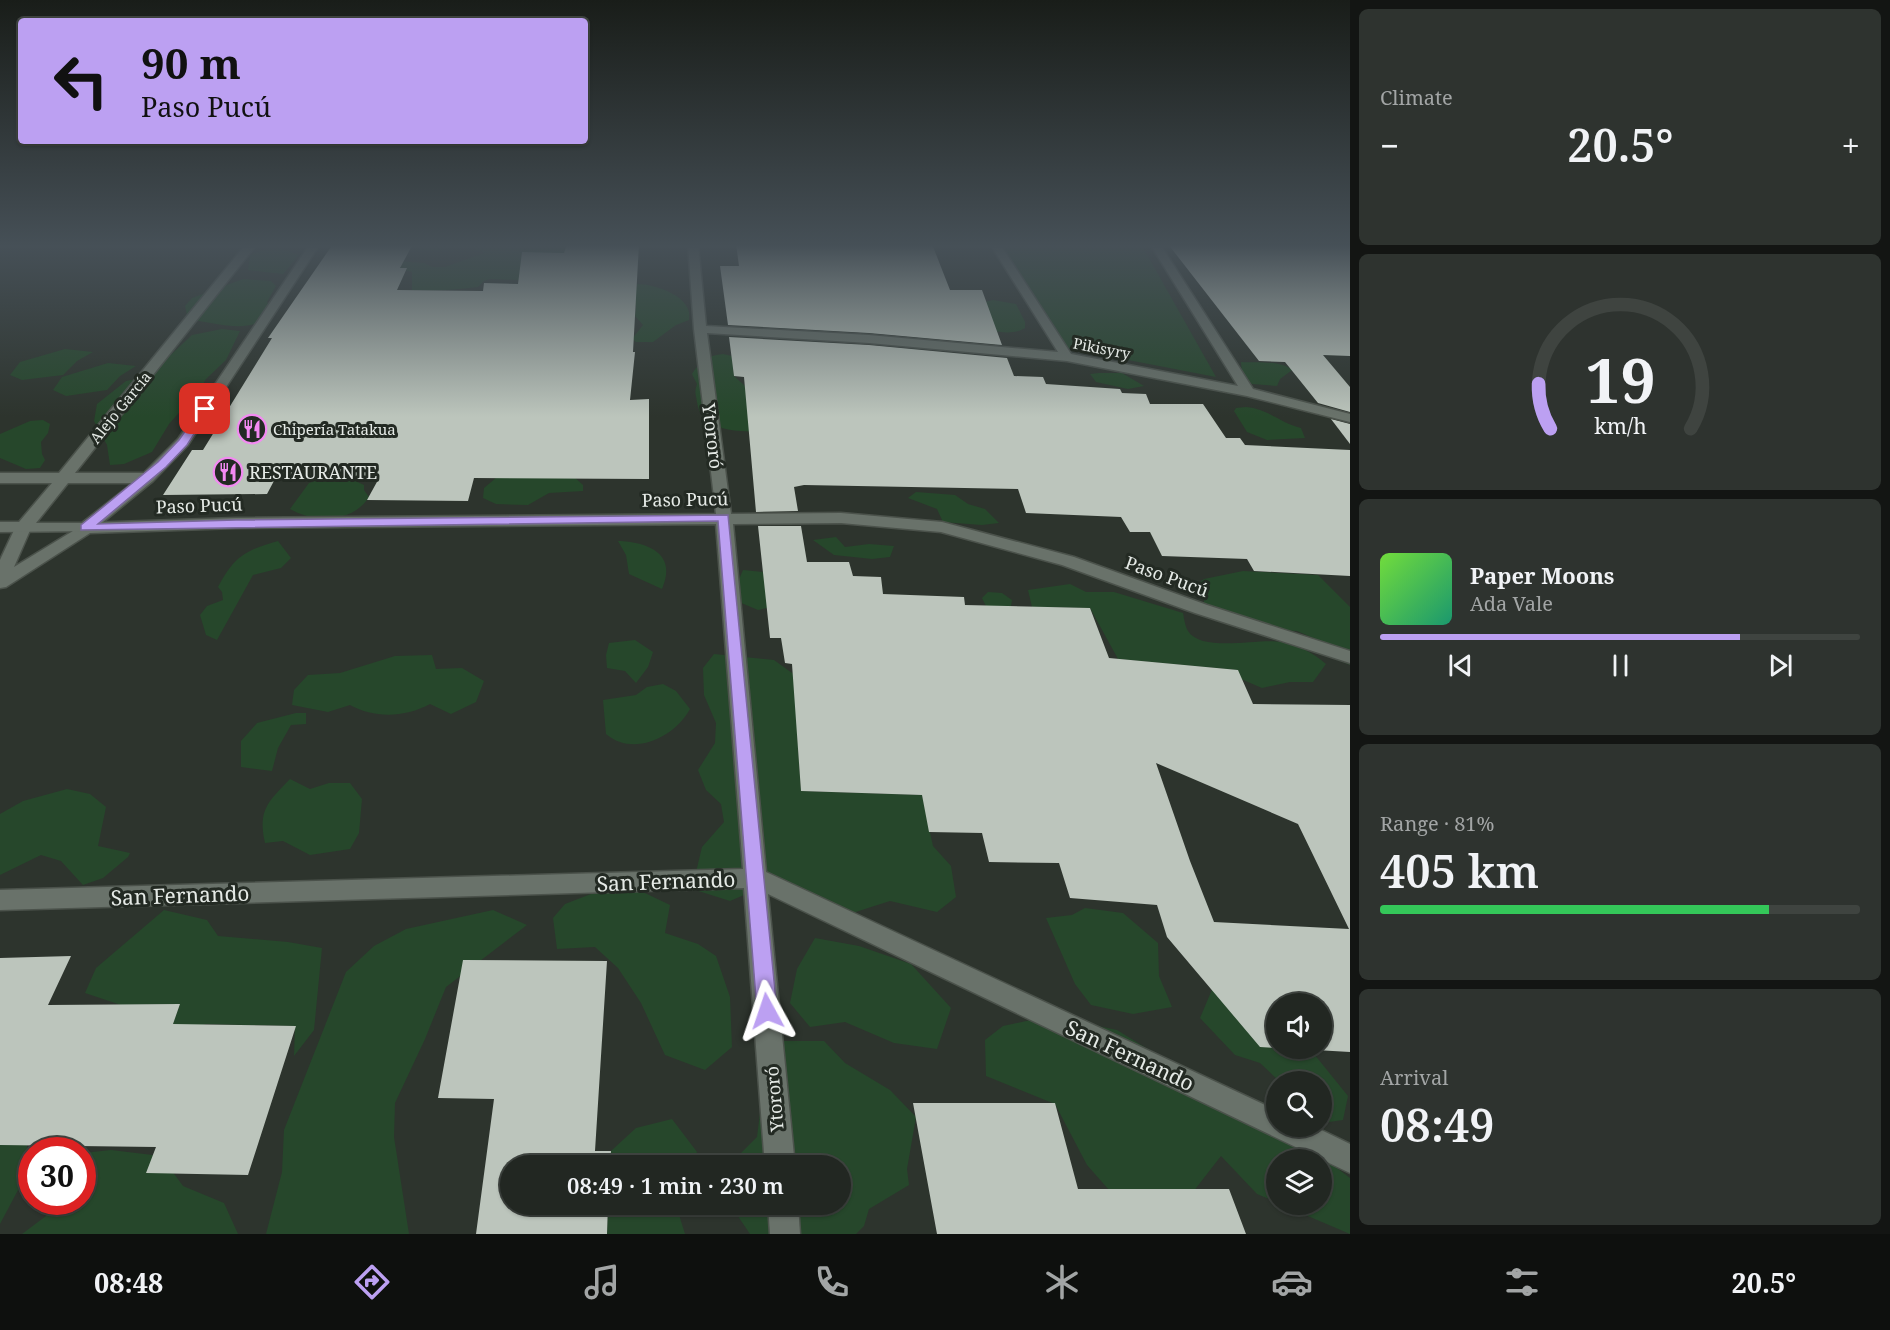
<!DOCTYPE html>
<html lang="en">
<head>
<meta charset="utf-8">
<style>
	body { margin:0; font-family:"Noto Serif",serif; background:#2e332f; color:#f1f3f6; height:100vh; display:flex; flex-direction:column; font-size:22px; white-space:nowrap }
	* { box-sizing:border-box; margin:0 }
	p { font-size:20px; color:#a2a5a5 }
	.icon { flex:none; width:33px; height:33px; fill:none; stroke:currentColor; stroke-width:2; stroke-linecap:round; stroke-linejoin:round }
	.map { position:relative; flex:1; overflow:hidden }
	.side { display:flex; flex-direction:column; gap:9px; padding:9px; background:#131513; width:540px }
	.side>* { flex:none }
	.guide { position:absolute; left:18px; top:18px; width:570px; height:126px; border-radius:6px; box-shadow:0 2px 4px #0004,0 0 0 2px #3f4440; background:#bca0f2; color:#111; overflow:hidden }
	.controls { position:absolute; left:1266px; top:993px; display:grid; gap:12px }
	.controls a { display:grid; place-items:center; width:66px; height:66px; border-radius:50%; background:#222722; box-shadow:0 2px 4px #0004,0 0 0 2px #3f4440; font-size:30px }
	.speed { position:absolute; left:18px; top:1137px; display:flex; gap:12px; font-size:30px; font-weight:700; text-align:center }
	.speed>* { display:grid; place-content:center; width:78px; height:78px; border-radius:50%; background:#222722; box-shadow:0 2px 4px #0004,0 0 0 2px #3f4440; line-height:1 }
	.speed .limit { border:9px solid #d22; background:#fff; color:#111 }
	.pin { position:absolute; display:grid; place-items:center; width:51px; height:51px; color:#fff; margin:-26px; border-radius:12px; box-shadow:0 3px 9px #0006 }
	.me { position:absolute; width:66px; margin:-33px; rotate:355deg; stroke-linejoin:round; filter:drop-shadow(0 0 4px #0008) }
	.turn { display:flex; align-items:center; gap:21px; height:126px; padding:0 24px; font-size:27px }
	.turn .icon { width:78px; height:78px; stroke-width:2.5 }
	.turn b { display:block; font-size:42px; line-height:51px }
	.big { font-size:45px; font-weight:600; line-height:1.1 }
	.side .widget { flex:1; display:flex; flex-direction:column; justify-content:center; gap:9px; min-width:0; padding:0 21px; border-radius:9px; background:#2e332f }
	.side .dial { align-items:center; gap:0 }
	.dial svg { height:156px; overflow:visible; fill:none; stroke:#3f4440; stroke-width:7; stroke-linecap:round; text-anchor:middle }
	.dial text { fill:#f1f3f6; stroke:none }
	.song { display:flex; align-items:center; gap:18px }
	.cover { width:72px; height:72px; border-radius:9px; background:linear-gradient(135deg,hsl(100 70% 55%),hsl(160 70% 35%)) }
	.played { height:6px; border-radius:3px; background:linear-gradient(90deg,#bca0f2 75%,#3f4440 75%) }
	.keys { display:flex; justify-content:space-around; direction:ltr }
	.heat { display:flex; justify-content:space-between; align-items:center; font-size:33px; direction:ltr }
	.charge { height:9px; border-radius:4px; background:linear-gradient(90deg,#34c759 81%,#3f4440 0) }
	.trip { position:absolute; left:500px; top:1155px; width:351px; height:60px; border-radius:30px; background:#222722; box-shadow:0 2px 4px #0004,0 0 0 2px #3f4440; font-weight:600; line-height:60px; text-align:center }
	.dock { display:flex; height:96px; justify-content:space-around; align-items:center; background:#0e100e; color:#a2a5a5 }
	.dock .icon { width:42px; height:42px }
	.dock .selected { color:#bca0f2 }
	.dock b { font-size:27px; color:#f1f3f6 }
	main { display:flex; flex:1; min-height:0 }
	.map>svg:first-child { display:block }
</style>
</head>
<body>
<main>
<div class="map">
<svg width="1350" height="1234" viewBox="0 0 1350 1234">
	<rect width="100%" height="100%" fill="#2d342d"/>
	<g fill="#26472b">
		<path d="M420 244H525L526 248 519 252 544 244 578 246 520 280 490 279 484 281 478 287C455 290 435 291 412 290V272L398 268 397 261 424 263 432 267H445L484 253C472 242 435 253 417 249Z"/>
		<path d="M1001 244H1141L1216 377 1066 348Z"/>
		<path d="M282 249 299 255 283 274 248 270 250 255 263 250Z"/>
		<path d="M243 279 271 281 276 286 267 302 272 310C254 337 220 323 192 320L187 315 185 306 192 298Z"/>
		<path d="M637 284C656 284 694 297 689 320L676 325 653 342H636L632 339 643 325 635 316 636 306 633 303Z"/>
		<path d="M993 300 1016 304 1025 322V328C1010 337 991 330 974 327L976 304Z"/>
		<path d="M222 329 240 331 226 360 206 379 200 389 169 424 152 452 124 464 110 465 107 445 94 421 97 404 126 381 147 377 192 335Z"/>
		<path d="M65 349 93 352 77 361 63 375 22 380 10 375 20 362Z"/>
		<path d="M723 354 732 356 734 376 745 386 760 431C736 432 701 431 697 402 696 394 694 393 697 384L692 374C699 362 709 355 723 354Z"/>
		<path d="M1241 362C1255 363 1281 360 1292 370L1280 379 1277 386 1252 384 1242 374Z"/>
		<path d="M108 363 136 366 120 376 107 390 66 396 53 390 62 377Z"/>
		<path d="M1099 373H1122L1144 386 1128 389 1096 382 1090 374Z"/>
		<path d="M1246 407C1269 409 1280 423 1301 428L1305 438 1267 440 1247 432 1234 411 1236 408Z"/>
		<path d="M43 420 50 424 48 433 41 442 42 454 45 460 40 468 26 469 0 458V434L30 421Z"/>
		<path d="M572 475 583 485V491L549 493 528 505 496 504 483 498 484 488 496 478Z"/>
		<path d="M328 477 351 479 364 485V490L369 497C353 523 314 523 290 509L309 483Z"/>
		<path d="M916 492 955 495 968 504 985 509 999 523 982 525 943 522 937 509 908 498Z"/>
		<path d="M836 537 845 547 869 544 894 546 890 557 872 559 834 555 813 540Z"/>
		<path d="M278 541 291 558 281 568 253 575 217 640 206 635 200 615 207 606 223 600 222 592 218 587C234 556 246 550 278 541Z"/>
		<path d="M618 541C647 542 678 553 662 589L629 574 626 555Z"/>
		<path d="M743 570 763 572 776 606 758 610 739 602 737 584Z"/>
		<path d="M1243 571 1318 575 1350 607V665L1335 659 1318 640 1297 631 1261 629 1201 609 1205 598 1198 584 1204 579Z"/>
		<path d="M1070 584 1086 592H1114L1183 613C1184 618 1185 626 1188 631 1202 653 1258 638 1281 642 1299 645 1313 653 1326 664L1313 682H1290L1262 688 1234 676 1237 670 1118 659 1090 608 1032 607 1028 590Z"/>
		<path d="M988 592 1002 593 1012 600 1011 606H986L982 598Z"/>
		<path d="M635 640 653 652 648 667 636 683 625 671 607 668 606 655 609 643Z"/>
		<path d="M714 654 774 660 799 678 806 723 797 730 801 791 922 795 933 846 951 866 956 897 937 912 890 901 840 917 770 884 730 901 692 889 702 847 724 822 721 804 706 790 698 770 715 743 716 723 704 695 703 668Z"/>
		<path d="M432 655 436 669 462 668 484 681 476 702 451 714 430 704C406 717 375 719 350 705L328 712 292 705 294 690 308 675 340 673 395 656Z"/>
		<path d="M663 684 676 691 690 709C674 738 633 757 606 734L603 700 636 695 647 687Z"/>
		<path d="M296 713H306V724L291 725 278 748 272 771 241 767V741L257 723Z"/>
		<path d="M290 779 310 789 329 783H350L362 799 359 833 350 849 310 855 283 841 265 843C258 810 267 803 290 779Z"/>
		<path d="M67 789 90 794 106 807 98 846 130 853 128 857 103 878 83 885 61 861 41 855 0 875V814L23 801Z"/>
		<path d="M622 882 670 905 665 933 698 944 716 956 730 997 732 1047 705 1070 665 1055 641 1003 618 968 595 947 557 949 553 918 565 904Z"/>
		<path d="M1085 908 1123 913 1158 943 1159 976 1172 1007 1133 1014 1091 1005 1075 984 1046 918 1072 915Z"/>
		<path d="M164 910 207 920 218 936 288 942 322 948 314 1030 294 1056 295 1026 205 1024 180 1087 147 1095 180 1004 121 1005 85 993 96 968Z"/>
		<path d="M493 910 527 925 446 987 425 1039 395 1103 394 1137 409 1234H266L282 1172 284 1130 346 972 374 946 406 929Z"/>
		<path d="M815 938 859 946 911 964 951 1008 937 1049 894 1043 845 1022 810 1027 790 1003 797 969Z"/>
		<path d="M1219 973 1276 1029V1048L1310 1049 1348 1096 1343 1120 1322 1123V1082L1279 1081 1260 1063 1235 1055 1200 1018Z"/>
		<path d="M1049 1016 1117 1030 1240 1106 1276 1124V1126L1283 1127 1350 1178V1234L1282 1205 1322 1204V1160H1276V1202L1257 1194 1221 1156 1193 1192 1139 1224 1087 1165 1055 1104 986 1076 985 1040 1003 1026Z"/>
		<path d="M769 1041H824L845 1063 890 1090 916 1117 907 1169 909 1185 869 1209 864 1226 856 1234H750L731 1206 840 1204V1166L733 1165V1161L757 1137Z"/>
		<path d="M672 1119 697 1152 691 1165 610 1166 611 1151 636 1128Z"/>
		<path d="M0 1145H27V1173L0 1224Z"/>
		<path d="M111 1150 161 1156 183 1186 224 1203 238 1234H22L46 1216 52 1202H82L83 1153Z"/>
		<path d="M608 1204 676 1205 685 1234H607Z"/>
	</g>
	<g fill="#bcc5bc" fill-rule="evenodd">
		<path d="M333 244H413L400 268H407L397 290 483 291 484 283 518 284 522 252 564 253 567 244H639L633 352H635L630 400 649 399V479L474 478 468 501 367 500 378 480 275 479 267 494 163 495 192 450H203L272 338H268Z"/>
		<path d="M736 244H932L950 290H982L1002 345 869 333 728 325 720 266H739Z"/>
		<path d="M1168 244H1350V356L1323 355 1350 387V412L1318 403 1285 362 1259 361Z"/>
		<path d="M729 337 869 345 1007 358 1014 376 1043 377 1046 384 1120 389 1122 393 1146 394 1150 404H1203L1226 438H1240L1245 445 1350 450V576L1254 571 1247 559 1162 556 1150 532H1130L1121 517 1026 513 1018 489 804 485 794 487 798 511 756 512 744 377 734 376Z"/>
		<path d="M1331 419 1350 424V444Z"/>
		<path d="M758 526H801L807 562H849L853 576 881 577 883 594 964 597 965 605 1090 608 1109 658 1238 670 1253 704 1350 705V1052L1281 1048H1322V1004H1276V1048L1260 1047 1167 937 1157 905 1070 898 1059 863 989 862 982 833 929 832 922 795 801 791 792 664 785 663 781 638H770ZM1156 763 1298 824 1349 929 1214 922 1190 861Z"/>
		<path d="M71 956 48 1005 180 1004 173 1024 296 1026 248 1175 146 1173 156 1147 0 1145V958Z"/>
		<path d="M463 960 607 961 595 1151H611L610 1166H510V1204H608L607 1234H476L494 1099 438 1098Z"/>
		<path d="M913 1103H1055L1078 1189H1229L1246 1234H937Z"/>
	</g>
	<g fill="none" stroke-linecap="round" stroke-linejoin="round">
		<g stroke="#4b524b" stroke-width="3">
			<g id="minor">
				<path d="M688 244H698L706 326 869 335 1058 352 990 244H1000L1071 354 1238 386 1150 244H1160L1253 389 1350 414V422L1247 396 1067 361 869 343 707 333 731 514 841 513 942 522 1074 557 1207 605 1350 651V663L1195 613 1062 565 941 532 841 523 733 524 766 872 1276 1110V1126H1313L1350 1144V1173L768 894 795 1166H765L744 888 0 910V890L743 869 716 524 236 528 90 533 6 587 0 588V560L15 528 23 523 31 528 14 567 86 523 236 518 716 514 694 329Z"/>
				<path d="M768 1204H798L800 1234H770Z"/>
			</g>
		</g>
		<g stroke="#4b524b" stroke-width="3">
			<path id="tertiary" d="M246 244H257L75 473H144L178 439 310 244H320L188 445 153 481 92 531 0 532V522H19L52 483H0V473H59ZM68 483H133L82 523H36Z"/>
		</g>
		<use href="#minor" fill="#69726a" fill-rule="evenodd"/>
		<use href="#tertiary" fill="#69726a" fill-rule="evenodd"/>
	</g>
	<linearGradient id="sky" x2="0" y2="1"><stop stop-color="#191d19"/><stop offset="0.59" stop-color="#465057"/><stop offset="1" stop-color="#465057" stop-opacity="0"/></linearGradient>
	<rect width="1350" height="417" fill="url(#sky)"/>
	<path fill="#bca0f2" stroke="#7a689d" stroke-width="1.5" d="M205 406 210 409 187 445 166 467 98 524 236 520 728 515 777 1011 774 1017 767 1019 760 1017 757 1011 718 521 81 530V525L158 462 179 440 202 407Z"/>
	<defs>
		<g id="restaurant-ring" transform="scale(1.5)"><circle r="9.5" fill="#232a23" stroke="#f38af2" stroke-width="1.5"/><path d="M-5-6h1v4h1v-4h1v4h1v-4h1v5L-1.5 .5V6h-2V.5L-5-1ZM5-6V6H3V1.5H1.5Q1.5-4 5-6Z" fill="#f38af2"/></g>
	</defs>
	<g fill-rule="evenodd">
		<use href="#restaurant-ring" x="252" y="429"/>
		<use href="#restaurant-ring" x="228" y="472"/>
	</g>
	<g text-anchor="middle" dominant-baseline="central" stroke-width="6" stroke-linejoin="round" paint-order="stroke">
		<g font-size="15" fill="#e5eae6" stroke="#232a23">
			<text transform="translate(1102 348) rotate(11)">Pikisyry</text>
			<text transform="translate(120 407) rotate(-51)">Alejo García</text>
		</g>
		<g font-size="15" fill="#e5eae6" stroke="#232a23" text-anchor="start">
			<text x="273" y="429">Chipería Tatakua</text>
		</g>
		<g font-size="18" fill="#e5eae6" stroke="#232a23">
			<text transform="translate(713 436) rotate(83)">Ytororó</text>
			<text transform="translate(685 499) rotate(-1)">Paso Pucú</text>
			<text transform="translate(199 505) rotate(-2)">Paso Pucú</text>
			<text transform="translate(1167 576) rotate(20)">Paso Pucú</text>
			<text transform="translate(774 1099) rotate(-95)">Ytororó</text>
		</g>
		<g font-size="18" fill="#e5eae6" stroke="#232a23" text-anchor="start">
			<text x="249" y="472">RESTAURANTE</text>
		</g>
		<g font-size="21" fill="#e5eae6" stroke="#232a23">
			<text transform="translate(666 881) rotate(-2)">San Fernando</text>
			<text transform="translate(180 895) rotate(-2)">San Fernando</text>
			<text transform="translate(1130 1055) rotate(25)">San Fernando</text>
		</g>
	</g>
</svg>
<div class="controls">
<a><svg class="icon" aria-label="sound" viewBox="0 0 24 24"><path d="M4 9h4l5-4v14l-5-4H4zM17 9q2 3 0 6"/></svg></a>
<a><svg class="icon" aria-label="search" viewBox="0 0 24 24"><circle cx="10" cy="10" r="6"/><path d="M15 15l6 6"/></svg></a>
<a><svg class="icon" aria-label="layers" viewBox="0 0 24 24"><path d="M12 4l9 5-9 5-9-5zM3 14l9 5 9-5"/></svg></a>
</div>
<div class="speed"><div class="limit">30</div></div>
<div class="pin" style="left:205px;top:409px;background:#d93025"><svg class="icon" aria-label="arrive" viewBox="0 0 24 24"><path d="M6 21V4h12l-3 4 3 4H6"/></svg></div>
<svg class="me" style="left:767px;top:1011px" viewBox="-20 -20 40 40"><path d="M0-17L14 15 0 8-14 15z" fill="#bca0f2" stroke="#fff" stroke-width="4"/></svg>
<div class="trip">08:49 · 1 min · 230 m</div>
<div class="guide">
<div class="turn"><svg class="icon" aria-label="left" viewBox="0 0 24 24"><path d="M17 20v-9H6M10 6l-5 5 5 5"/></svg><div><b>90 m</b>Paso Pucú</div></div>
</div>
</div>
<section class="side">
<div class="widget"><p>Climate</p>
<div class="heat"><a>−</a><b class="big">20.5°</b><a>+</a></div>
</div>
<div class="widget dial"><svg viewBox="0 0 100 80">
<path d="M14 69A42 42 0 1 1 86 69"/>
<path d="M14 69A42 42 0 0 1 8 46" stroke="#bca0f2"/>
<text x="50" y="56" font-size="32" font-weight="700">19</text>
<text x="50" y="72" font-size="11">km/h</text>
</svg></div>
<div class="widget">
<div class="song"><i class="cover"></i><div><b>Paper Moons</b><p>Ada Vale</p></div></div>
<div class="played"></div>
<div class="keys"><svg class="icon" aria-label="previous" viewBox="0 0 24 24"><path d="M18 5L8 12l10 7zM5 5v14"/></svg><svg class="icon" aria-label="pause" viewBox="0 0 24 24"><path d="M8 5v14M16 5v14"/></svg><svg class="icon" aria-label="next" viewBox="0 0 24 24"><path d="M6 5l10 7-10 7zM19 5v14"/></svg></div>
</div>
<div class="widget"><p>Range · 81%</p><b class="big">405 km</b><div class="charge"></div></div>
<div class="widget"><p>Arrival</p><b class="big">08:49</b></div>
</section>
</main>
<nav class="dock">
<b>08:48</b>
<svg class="icon selected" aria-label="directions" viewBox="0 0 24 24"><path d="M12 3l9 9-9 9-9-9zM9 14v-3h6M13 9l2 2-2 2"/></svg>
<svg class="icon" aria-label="music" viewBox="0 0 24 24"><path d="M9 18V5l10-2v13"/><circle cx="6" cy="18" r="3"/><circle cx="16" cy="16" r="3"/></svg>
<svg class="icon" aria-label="phone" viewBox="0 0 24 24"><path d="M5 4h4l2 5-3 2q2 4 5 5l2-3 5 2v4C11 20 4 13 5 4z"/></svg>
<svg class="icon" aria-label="climate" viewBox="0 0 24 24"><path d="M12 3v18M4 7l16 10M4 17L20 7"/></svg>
<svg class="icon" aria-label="car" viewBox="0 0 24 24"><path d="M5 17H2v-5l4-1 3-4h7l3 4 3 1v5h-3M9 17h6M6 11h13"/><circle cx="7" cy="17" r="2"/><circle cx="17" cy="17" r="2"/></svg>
<svg class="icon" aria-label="filters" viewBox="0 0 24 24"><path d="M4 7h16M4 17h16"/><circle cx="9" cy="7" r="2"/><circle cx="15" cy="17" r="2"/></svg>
<b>20.5°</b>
</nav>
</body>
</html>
